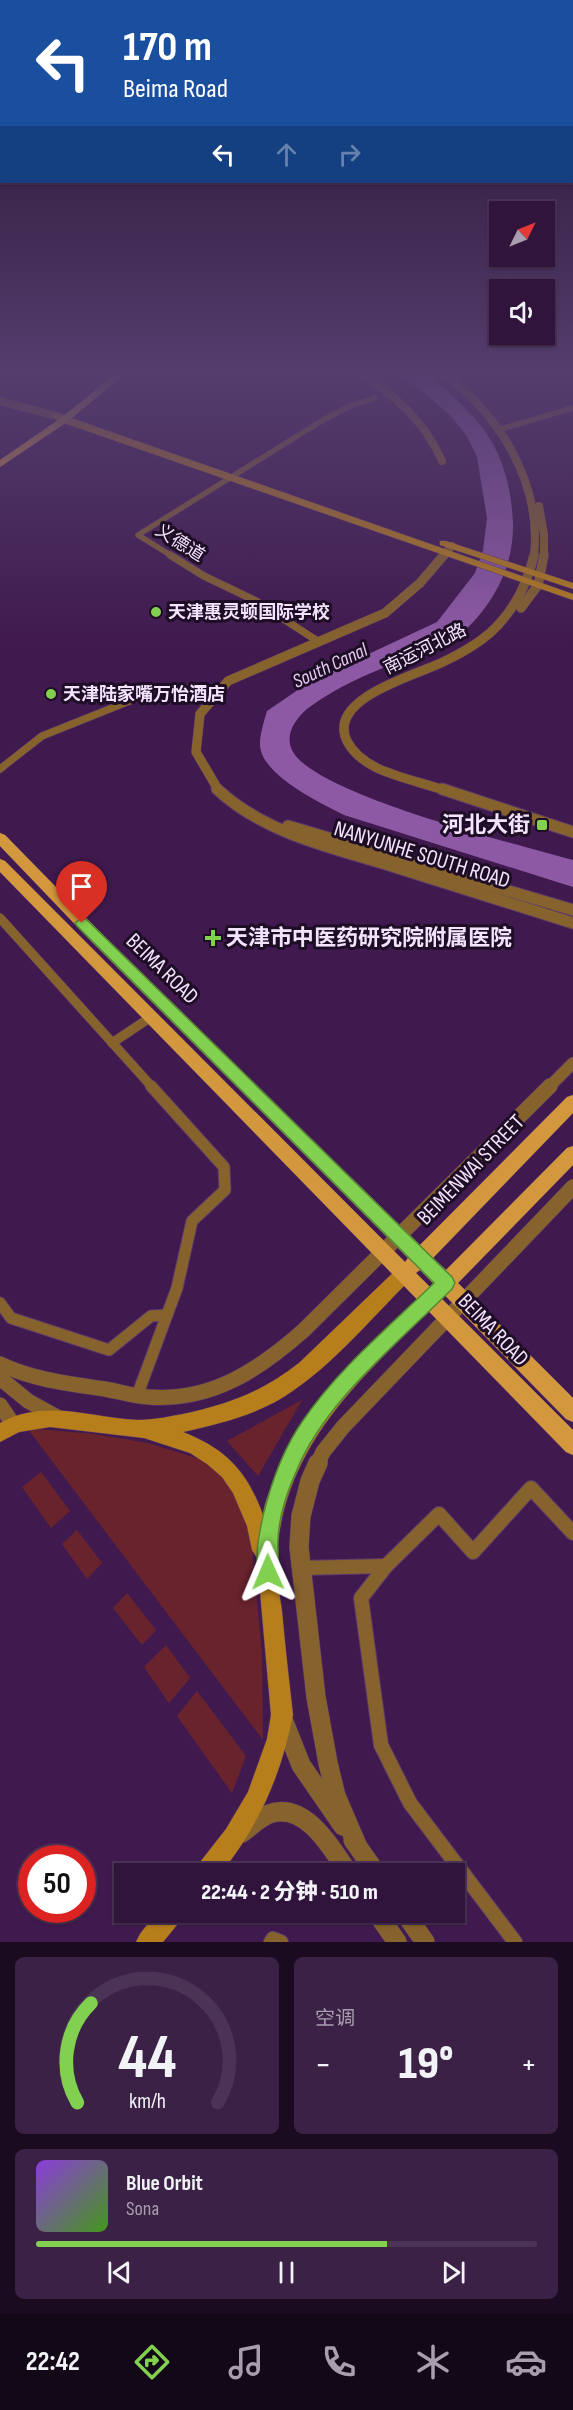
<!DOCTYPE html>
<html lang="zh">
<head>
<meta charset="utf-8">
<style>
	body { margin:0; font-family:"Sofia Sans Condensed","Noto Sans SC",sans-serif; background:#3c2146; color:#f1f3f6; height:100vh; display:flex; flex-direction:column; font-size:22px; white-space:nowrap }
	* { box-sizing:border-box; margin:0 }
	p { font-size:20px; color:#a89eaf }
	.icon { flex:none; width:33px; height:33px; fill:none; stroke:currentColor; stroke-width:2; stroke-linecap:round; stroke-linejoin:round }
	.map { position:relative; height:1942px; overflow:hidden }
	.side { display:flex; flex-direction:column; gap:15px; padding:15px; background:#1a0b20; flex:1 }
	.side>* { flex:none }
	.hud { position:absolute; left:0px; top:0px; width:573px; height:183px; box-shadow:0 2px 4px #0004,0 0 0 2px #4b3355; background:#1a4fa0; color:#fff; overflow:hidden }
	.needle { width:39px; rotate:47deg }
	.tools { position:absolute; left:489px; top:201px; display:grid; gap:12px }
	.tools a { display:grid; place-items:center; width:66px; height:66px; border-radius:0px; background:#30143b; box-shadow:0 2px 4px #0004,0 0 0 2px #4b3355; font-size:30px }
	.speed { position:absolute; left:18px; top:1845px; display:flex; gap:12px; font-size:30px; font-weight:700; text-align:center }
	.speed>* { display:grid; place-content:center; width:78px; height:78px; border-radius:50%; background:#30143b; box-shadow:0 2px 4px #0004,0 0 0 2px #4b3355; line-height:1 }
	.speed .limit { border:9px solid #d22; background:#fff; color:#111 }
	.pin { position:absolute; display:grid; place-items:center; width:51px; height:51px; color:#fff; margin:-62px -26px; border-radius:50% 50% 50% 0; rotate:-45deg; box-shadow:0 0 6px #0007 }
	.pin .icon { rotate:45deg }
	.me { position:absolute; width:66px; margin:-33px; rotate:359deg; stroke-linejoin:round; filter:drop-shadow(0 0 4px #0008) }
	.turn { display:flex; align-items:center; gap:21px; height:126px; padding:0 24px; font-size:27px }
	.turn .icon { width:78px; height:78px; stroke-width:2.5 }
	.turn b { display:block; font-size:42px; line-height:51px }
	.lanes { display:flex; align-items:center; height:57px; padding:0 24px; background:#0003; justify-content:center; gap:30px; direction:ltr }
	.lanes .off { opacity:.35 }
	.big { font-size:45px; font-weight:800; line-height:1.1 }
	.side .tile { flex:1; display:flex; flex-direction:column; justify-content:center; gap:9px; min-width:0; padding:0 21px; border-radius:9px; background:#3c2146 }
	.side .dial { align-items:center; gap:0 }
	.dial svg { height:156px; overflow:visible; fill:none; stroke:#4b3355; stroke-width:7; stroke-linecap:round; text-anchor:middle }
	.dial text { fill:#f1f3f6; stroke:none }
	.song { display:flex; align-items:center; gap:18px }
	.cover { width:72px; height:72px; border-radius:9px; background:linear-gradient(135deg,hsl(270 70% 55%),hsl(100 70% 35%)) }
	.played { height:6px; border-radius:3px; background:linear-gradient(90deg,#82d04f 70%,#4b3355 70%) }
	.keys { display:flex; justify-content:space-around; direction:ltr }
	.heat { display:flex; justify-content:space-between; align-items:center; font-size:33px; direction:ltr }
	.side .tiles { flex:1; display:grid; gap:15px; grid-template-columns:1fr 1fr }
	.tile:last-child { grid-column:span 2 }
	.trip { position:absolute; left:114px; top:1863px; width:351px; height:60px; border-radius:0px; background:#30143b; box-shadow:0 2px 4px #0004,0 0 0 2px #4b3355; font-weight:800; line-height:60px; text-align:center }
	.tabs { display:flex; height:96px; justify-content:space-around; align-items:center; background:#130818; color:#a89eaf }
	.tabs .icon { width:42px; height:42px }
	.tabs .on { color:#82d04f }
	.tabs b { font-size:27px; color:#f1f3f6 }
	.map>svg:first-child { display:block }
</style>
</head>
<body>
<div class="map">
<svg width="573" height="1942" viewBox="0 0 573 1942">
	<rect width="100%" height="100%" fill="#401a4f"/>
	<g fill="#69232d">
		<path d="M302 1400 258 1476 227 1441Z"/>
		<path d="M27 1428 94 1434 148 1443 203 1460 223 1477 240 1504 251 1536 262 1654 263 1740Z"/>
		<path d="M41 1472 70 1511 51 1528 22 1487Z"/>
		<path d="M77 1530 102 1563 87 1579 62 1544Z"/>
		<path d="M127 1593 156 1630 142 1645 113 1608Z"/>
		<path d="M166 1645 190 1678 169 1703 144 1667Z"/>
		<path d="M197 1691 246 1756 232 1793 177 1716Z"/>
	</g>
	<path fill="#8d59a4" d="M395 371C402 371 410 370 417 371 434 374 464 407 476 420 502 449 511 485 513 523 514 567 493 605 461 634 448 647 421 653 404 660 371 672 339 686 311 706 297 716 283 735 293 752 318 795 519 845 573 860V887L344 815C321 803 260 775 260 744 260 734 264 721 267 711L311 681 437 622 475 573 483 550 487 518 477 457 467 436 451 416 426 394Z"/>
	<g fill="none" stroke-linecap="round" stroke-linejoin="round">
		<g stroke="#5d3a6b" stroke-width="6">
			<g id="minor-far4">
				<path d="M501 429 573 408"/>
				<path d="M172 556 138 535 323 420 350 406 375 398"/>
			</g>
		</g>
		<g stroke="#5d3a6b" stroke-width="8">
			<g id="minor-far3">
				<path d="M170 555 204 576 256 601 319 642"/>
				<path d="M0 769 42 736 157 690 189 688 216 695"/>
			</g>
		</g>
		<g stroke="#5d3a6b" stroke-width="10">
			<g id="minor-far2">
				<path d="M0 918 153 1088"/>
				<path d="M112 1043 151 1017"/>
			</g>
		</g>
		<g stroke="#5d3a6b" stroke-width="13">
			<g id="minor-far1">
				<path d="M0 1303 11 1318 109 1350 151 1316 167 1315"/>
				<path d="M137 1396 177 1288 192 1221 225 1190 224 1167 151 1086"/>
			</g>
		</g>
		<g stroke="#5d3a6b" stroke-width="16">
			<g id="minor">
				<path d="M300 1568 386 1566"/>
				<path d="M271 1942 273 1939 281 1942"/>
				<path d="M515 1942 410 1803 381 1745 361 1598 386 1566 439 1514 473 1552 531 1488 573 1533"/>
			</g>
		</g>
		<g stroke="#5d3a6b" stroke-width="8">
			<g id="tertiary-far4">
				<path d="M356 371C394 394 424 420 442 461"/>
				<path d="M439 371C498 411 542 482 534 556"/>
				<path d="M0 401 57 416"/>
				<path d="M539 506 544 535V556"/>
				<path d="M443 556 452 546"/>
			</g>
		</g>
		<g stroke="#5d3a6b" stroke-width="10">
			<g id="tertiary-far3">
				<path d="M521 608 538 585 544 555"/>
				<path d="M219 791 196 752 200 714 228 681 385 613 420 583 444 555"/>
				<path d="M447 791C423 783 399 778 377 768 365 762 353 753 347 741 326 698 417 675 443 662 460 654 476 645 490 633 514 611 527 586 534 555"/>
			</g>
		</g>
		<g stroke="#5d3a6b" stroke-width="13">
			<g id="tertiary-far2">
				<path d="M217 789C265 834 334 848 395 867 454 886 514 904 573 923"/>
				<path d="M442 789 573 832"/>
				<path d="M288 826 573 910"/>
				<path d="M548 1088 573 1063"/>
			</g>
		</g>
		<g stroke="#5d3a6b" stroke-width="16">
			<g id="tertiary-far1">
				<path d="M0 1364C32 1379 64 1383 98 1388 115 1390 131 1396 148 1397 211 1402 259 1370 304 1330L550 1086"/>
				<path d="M0 1378 28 1401 57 1417"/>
				<path d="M0 1405 13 1424"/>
				<path d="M317 1465 323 1452 343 1427 573 1187"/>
			</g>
		</g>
		<g stroke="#5d3a6b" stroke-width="20">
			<g id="tertiary">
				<path d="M318 1463 310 1481 301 1516 299 1547 316 1697 328 1763 336 1796 357 1845"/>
				<path d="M284 1722 301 1765 343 1826"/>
				<path d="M242 1833C250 1827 259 1818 269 1814 305 1800 333 1850 349 1874"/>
				<path d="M353 1840 377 1874"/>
				<path d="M376 1912 397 1942"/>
				<path d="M404 1912 425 1942"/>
			</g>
		</g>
		<g stroke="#5d3a6b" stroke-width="1">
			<g id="secondary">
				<path d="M54 414H60L573 594V600L61 422 54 418Z"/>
				<path d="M440 541H446L573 583V589L440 545Z"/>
				<path d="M405 1265 411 1267 413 1273 411 1279C368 1321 328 1372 275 1402 247 1417 214 1425 183 1432 226 1449 247 1471 263 1515 264 1505 268 1495 272 1485 302 1399 377 1339 440 1277L446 1275 452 1277 454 1283 452 1289C374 1367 287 1434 277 1551 275 1571 279 1591 282 1611 285 1645 289 1680 293 1715 281 1775 259 1826 220 1874H194L197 1866 226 1829 248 1792 267 1739 271 1715 257 1558 252 1550 247 1526 233 1493 222 1477 207 1464 190 1453 144 1438 50 1427 19 1432 0 1442V1423C46 1398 90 1418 138 1420 155 1420 172 1416 188 1413 232 1403 263 1391 299 1363L399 1267Z"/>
				<path d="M157 1912H184L181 1920 163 1942H136L140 1934Z"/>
			</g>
		</g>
		<g stroke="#5d3a6b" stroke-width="1">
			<g id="primary">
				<path d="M119 371H128L67 422 0 467V460L61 418Z"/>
				<path d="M0 833 5 835 101 933 420 1245 567 1097 573 1095V1113L433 1258 446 1270 567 1148 573 1146V1165L458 1283 573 1398V1422L566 1419 420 1270 416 1273 573 1430V1455L566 1452 0 872V859L5 861 405 1262 408 1258 91 941 0 846Z"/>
			</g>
		</g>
		<use href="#minor-far4" stroke="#86622d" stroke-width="5"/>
		<use href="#minor-far3" stroke="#86622d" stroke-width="7"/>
		<use href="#minor-far2" stroke="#86622d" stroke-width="9"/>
		<use href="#minor-far1" stroke="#86622d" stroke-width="11"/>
		<use href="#minor" stroke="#86622d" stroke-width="14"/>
		<use href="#tertiary-far4" stroke="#86622d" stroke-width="8"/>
		<use href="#tertiary-far3" stroke="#86622d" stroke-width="9"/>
		<use href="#tertiary-far2" stroke="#86622d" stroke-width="11"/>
		<use href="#tertiary-far1" stroke="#86622d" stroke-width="15"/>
		<use href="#tertiary" stroke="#86622d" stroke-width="19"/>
		<use href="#secondary" fill="#b77e1c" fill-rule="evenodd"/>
		<use href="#primary" fill="#d3983e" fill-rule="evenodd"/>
	</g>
	<linearGradient id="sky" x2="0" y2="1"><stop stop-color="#230e2b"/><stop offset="0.58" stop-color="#533e6e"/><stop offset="1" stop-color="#533e6e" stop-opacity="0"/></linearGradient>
	<rect width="573" height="643" fill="url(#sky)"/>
	<path fill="#82d04f" stroke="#548733" stroke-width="1.5" d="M82 918 86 919 452 1277 455 1283 452 1289C399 1342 324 1402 296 1472 287 1492 279 1517 278 1539 277 1552 281 1567 275 1579L268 1582 261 1579C253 1561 259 1535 263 1516 271 1483 284 1447 304 1419 339 1368 390 1326 434 1283L77 926 75 923Z"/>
	<g fill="#82d04f" stroke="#1e0e25" stroke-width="2">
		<circle cx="156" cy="612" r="6"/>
		<circle cx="51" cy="694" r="6"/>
		<rect x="536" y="819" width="12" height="12" rx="3"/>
		<path d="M210 929h6v6h6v6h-6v6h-6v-6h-6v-6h6z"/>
	</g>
	<g text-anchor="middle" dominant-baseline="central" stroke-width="6" stroke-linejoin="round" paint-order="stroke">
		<g font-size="18" fill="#f5e3fd" stroke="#1e0e25">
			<text transform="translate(180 543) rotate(32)">义德道</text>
			<text transform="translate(425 649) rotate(-27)">南运河北路</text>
		</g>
		<g font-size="18" font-weight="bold" fill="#f5e3fd" stroke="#1e0e25" text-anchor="start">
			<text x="168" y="612">天津惠灵顿国际学校</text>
			<text x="63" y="694">天津陆家嘴万怡酒店</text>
		</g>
		<g font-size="20" font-style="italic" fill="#e5c9f2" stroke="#1e0e25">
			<text transform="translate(330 666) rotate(-25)">South Canal</text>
		</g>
		<g font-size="22" font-weight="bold" fill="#f5e3fd" stroke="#1e0e25" text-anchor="end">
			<text x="530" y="825">河北大街</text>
			<text x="226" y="938" text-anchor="start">天津市中医药研究院附属医院</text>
		</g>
		<g font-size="22" fill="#f5e3fd" stroke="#1e0e25">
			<text transform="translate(422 855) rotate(17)">NANYUNHE SOUTH ROAD</text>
			<text transform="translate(162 969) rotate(44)">BEIMA ROAD</text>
			<text transform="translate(471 1170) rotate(-46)">BEIMENWAI STREET</text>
			<text transform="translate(493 1330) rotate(46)">BEIMA ROAD</text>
		</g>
	</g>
</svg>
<div class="tools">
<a><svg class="needle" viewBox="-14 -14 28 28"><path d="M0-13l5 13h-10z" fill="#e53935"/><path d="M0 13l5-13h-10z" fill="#a89eaf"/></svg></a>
<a><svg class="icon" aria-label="sound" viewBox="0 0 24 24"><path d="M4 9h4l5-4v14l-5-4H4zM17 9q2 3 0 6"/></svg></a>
</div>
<div class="speed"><div class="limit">50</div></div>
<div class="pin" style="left:82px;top:923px;background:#d93025"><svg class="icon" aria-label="arrive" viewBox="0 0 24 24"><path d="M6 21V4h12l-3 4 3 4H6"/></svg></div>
<svg class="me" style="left:268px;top:1572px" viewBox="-20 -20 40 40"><path d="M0-17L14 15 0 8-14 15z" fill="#82d04f" stroke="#fff" stroke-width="4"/></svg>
<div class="trip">22:44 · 2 分钟 · 510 m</div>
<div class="hud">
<div class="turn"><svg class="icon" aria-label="left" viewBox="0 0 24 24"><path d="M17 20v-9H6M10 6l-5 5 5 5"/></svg><div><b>170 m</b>Beima Road</div></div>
<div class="lanes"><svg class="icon" aria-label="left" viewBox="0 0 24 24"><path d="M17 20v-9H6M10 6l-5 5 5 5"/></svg><svg class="icon off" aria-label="ahead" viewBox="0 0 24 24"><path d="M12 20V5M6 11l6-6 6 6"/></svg><svg class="icon off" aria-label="right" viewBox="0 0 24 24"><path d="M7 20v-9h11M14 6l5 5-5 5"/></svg></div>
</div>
</div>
<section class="side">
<div class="tiles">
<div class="tile dial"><svg viewBox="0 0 100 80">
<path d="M14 69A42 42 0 1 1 86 69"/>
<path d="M14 69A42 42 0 0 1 21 18" stroke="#82d04f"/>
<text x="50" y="56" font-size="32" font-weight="700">44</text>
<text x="50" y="72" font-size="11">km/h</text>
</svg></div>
<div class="tile"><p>空调</p>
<div class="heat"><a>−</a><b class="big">19°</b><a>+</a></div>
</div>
<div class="tile">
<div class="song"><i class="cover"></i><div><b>Blue Orbit</b><p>Sona</p></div></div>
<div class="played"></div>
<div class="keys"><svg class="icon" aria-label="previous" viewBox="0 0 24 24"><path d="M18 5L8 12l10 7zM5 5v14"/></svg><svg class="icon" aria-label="pause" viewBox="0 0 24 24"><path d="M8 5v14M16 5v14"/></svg><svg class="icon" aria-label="next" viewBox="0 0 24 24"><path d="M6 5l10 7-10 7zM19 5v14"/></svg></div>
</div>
</div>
</section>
<nav class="tabs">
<b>22:42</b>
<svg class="icon on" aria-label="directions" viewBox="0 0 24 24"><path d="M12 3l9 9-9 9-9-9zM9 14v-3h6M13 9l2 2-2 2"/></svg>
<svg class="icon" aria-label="music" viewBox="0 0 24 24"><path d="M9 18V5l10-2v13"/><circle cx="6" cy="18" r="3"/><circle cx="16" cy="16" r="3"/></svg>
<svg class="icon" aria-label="phone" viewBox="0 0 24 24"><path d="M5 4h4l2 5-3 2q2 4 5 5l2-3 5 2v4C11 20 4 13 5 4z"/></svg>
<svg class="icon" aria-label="climate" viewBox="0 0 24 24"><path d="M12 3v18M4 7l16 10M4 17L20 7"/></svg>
<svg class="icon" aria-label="car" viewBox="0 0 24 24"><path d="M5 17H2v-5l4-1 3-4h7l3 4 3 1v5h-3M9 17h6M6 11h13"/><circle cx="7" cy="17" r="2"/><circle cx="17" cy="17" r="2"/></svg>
</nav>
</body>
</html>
